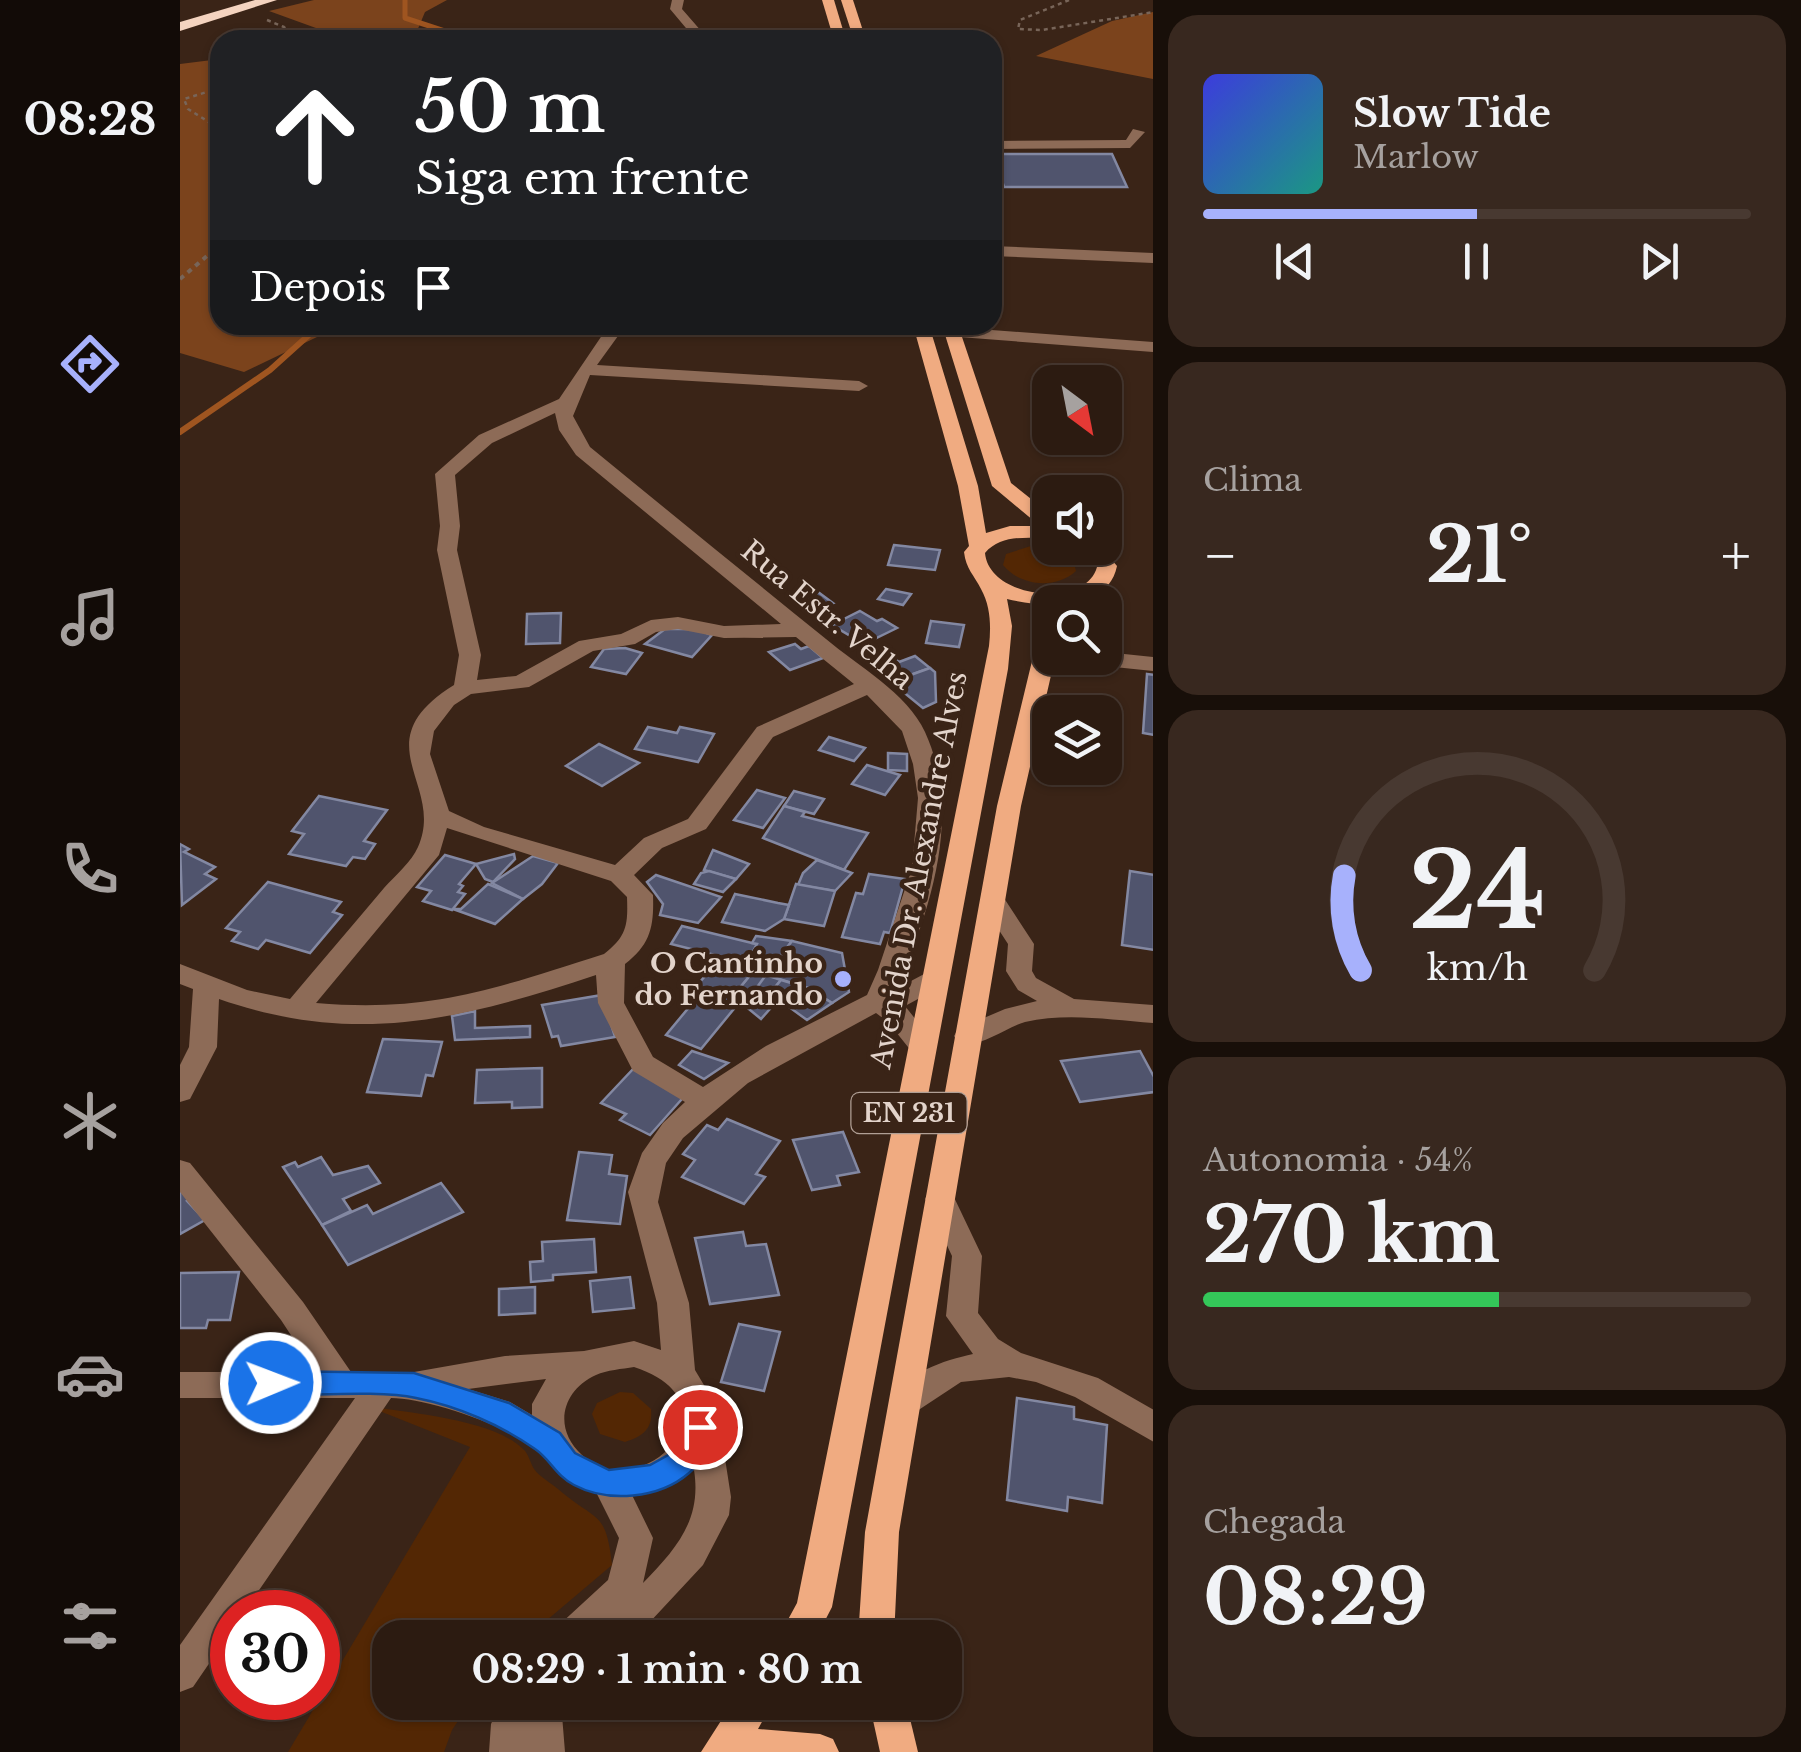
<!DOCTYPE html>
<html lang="pt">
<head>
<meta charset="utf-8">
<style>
	body { margin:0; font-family:"Libre Baskerville",serif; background:#38281f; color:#f1f3f6; height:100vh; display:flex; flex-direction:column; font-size:38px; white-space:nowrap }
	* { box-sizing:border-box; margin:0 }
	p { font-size:32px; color:#a6a19f }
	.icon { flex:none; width:55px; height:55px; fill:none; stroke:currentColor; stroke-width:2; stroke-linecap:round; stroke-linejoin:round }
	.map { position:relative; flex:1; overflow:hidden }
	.details { display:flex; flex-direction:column; gap:15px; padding:15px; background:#180f09; width:648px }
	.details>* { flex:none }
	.banner { position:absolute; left:30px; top:30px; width:792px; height:305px; border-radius:30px; box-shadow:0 2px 8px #0004,0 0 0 2px #483931; background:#202124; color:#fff; overflow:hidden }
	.needle { width:65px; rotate:148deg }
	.buttons { position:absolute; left:852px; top:365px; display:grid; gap:20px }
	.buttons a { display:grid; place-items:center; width:90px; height:90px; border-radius:20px; background:#2c1b11; box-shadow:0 2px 8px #0004,0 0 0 2px #483931; font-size:50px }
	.speed { position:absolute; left:30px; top:1590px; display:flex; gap:20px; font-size:50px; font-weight:700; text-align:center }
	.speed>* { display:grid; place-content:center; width:130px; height:130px; border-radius:50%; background:#2c1b11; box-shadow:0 2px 8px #0004,0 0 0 2px #483931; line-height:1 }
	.speed .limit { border:15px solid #d22; background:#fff; color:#111 }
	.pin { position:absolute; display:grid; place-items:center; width:85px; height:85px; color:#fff; margin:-42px; border:5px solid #fff; border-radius:50%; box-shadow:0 2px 10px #0007 }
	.me { position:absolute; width:110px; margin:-55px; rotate:89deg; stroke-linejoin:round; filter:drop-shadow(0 0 8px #0008) }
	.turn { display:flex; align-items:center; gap:35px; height:210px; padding:0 40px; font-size:45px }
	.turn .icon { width:130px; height:130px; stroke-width:2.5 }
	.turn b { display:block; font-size:70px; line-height:85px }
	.then { display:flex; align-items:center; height:95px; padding:0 40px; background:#0003; gap:20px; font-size:38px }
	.big { font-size:75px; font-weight:700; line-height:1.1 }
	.details .widget { flex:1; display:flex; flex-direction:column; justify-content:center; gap:15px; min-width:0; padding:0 35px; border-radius:30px; background:#38281f }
	.details .dial { align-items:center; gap:0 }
	.dial svg { height:260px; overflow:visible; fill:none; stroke:#483931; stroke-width:7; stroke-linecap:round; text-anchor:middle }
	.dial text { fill:#f1f3f6; stroke:none }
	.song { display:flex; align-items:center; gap:30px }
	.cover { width:120px; height:120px; border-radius:15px; background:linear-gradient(135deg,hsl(240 70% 55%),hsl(170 70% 35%)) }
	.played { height:10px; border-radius:5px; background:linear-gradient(90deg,#a7b1fc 50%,#483931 50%) }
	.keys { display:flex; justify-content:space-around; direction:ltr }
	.heat { display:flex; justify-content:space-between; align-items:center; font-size:55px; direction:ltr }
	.charge { height:15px; border-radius:8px; background:linear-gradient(90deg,#34c759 54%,#483931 0) }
	.trip { position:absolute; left:192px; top:1620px; width:590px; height:100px; border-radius:30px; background:#2c1b11; box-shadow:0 2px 8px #0004,0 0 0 2px #483931; font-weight:700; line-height:100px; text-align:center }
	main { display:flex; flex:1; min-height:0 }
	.dock { display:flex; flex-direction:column; width:180px; justify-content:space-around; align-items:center; background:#120b07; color:#a6a19f }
	.dock .icon { width:70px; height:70px }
	.dock .current { color:#a7b1fc }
	.dock b { font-size:45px; color:#f1f3f6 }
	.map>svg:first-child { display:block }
</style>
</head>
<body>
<main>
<nav class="dock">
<b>08:28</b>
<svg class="icon current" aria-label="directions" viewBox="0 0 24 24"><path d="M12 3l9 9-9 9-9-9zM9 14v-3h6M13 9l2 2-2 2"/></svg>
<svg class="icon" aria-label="music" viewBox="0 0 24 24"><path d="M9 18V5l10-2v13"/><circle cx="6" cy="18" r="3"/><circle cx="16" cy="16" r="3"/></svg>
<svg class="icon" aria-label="phone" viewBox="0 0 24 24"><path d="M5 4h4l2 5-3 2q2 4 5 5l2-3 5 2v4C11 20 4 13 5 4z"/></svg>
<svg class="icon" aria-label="climate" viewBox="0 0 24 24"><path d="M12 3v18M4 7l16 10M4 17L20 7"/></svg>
<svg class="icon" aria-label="car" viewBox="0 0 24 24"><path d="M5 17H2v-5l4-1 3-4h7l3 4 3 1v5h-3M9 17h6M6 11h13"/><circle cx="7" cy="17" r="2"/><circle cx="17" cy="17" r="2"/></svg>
<svg class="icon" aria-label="filters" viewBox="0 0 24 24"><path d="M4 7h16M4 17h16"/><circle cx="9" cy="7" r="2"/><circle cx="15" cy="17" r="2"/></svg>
</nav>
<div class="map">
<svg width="974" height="1752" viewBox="0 0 974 1752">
	<rect width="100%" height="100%" fill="#3a2417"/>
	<g fill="#532704">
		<path d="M854 545 877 549 893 559 896 571C875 590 840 586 823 565L826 554Z"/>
		<path d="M440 1392 453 1393 471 1409C473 1429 463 1436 445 1442L420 1434 412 1414 417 1403Z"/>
		<path d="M187 1406C228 1413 313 1419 343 1449 349 1454 350 1463 354 1469 360 1477 371 1483 378 1489 416 1522 426 1509 432 1565L347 1637 210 1638V1702L290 1703 272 1730 264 1752H108L290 1447Z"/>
	</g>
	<g fill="#7b431c">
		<path d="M134 0H267L245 12 237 31 267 40H169L89 11Z"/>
		<path d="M973 12V79L856 56 932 21Z"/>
		<path d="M40 59V325H162L64 372 0 353V64Z"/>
	</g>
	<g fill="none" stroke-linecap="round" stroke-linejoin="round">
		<path stroke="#9f5520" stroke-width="5" d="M225 0V18L292 40"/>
		<path stroke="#9f5520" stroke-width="6" d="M0 432 90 370 140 325"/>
	</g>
	<g fill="#50546d" stroke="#8388a2" stroke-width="2.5">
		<path d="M813 154H932L947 187H824Z"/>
		<path d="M714 545 760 550 755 570 708 565Z"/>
		<path d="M634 589 653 603 630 611 611 596Z"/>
		<path d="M706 589 731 594 723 605 698 599Z"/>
		<path d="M680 611 697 621 702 619 717 628 684 644 652 625Z"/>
		<path d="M381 613 380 643 346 644 347 614Z"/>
		<path d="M751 621 784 625 779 647 746 643Z"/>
		<path d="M485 629H516L532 635 512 657 465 644Z"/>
		<path d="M615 644 621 649 629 646 643 658 610 670 589 652Z"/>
		<path d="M445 648 462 653 446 674 411 667 424 649Z"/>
		<path d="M707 653 719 662 735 656 750 668 711 682 685 661Z"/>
		<path d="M750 668 755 672 756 702 743 708 711 682Z"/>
		<path d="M967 674 974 675V735L963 733Z"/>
		<path d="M468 727 497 733 500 727 534 734 518 762 455 749Z"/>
		<path d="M649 737 685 748 674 761 639 750Z"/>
		<path d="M419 744 459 763 422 786 386 766Z"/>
		<path d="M708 753 727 754V771L708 770Z"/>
		<path d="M687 765 720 775 705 795 672 784Z"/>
		<path d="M577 790 605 798 583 828 554 820Z"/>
		<path d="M614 791 644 799 634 814 604 806Z"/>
		<path d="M139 796 207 810 184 841 195 844 185 859 173 857 166 866 109 854 124 834 112 831Z"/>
		<path d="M604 806 625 812 622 816 688 833 664 870 583 838Z"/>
		<path d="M0 844 9 849 4 852 35 867 25 874 36 879 2 905Z"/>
		<path d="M533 850 546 855 569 864 556 879 524 870Z"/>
		<path d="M334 854 335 859 313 882 305 879 296 864Z"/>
		<path d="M265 855 296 864 279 884 283 886 278 892 285 894 272 910 243 901 251 891 237 887Z"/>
		<path d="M353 856 378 863 362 884 343 899 312 883Z"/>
		<path d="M637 860 664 870 672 873 655 891 618 885 623 873Z"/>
		<path d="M529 871 556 879 543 892 514 884 521 873Z"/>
		<path d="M950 871 974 875V950L942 945Z"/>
		<path d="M689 874 725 879 710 933 704 932 700 944 662 937 676 893 683 894Z"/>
		<path d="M476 875 541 897 518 923 480 915 483 904 467 882Z"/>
		<path d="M88 882 161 902 153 912 162 915 130 953 86 940 78 949 52 941 60 932 46 928Z"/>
		<path d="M308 884 343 899 315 924 273 909H281Z"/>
		<path d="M616 884 655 891 644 926 604 919Z"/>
		<path d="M555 894 598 903 609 905 604 919 585 931 542 922Z"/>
		<path d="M502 926 572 943 577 944 567 963 491 944Z"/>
		<path d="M576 936 612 941 591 969 567 963 577 944 572 943Z"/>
		<path d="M612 941 662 953 669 992 652 1003 628 988 586 975Z"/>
		<path d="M540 956 591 969 568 1001 553 996 571 974 537 962Z"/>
		<path d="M537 962 571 974 553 996 562 999 521 1049 486 1035 510 1006 503 1002Z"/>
		<path d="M586 975 601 980 587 997 597 1001 581 1019 564 1005Z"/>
		<path d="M601 980 628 988 652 1003 627 1020 605 1004 587 997Z"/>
		<path d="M422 995 435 1037 381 1046 378 1036 372 1037 362 1005Z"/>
		<path d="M295 1011V1028L350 1026V1037L275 1040 272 1016Z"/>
		<path d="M203 1039 262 1042 253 1076 246 1075 241 1096 187 1092Z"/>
		<path d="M512 1051 548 1063 524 1079 499 1065Z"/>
		<path d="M960 1051 974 1077V1092L900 1102 881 1061Z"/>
		<path d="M455 1067 509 1091 470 1135 440 1120 446 1114 421 1103Z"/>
		<path d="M362 1068V1107L332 1108V1102L295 1103 297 1070Z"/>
		<path d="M547 1119 600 1141 576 1174 585 1177 564 1204 502 1177 515 1160 503 1154 527 1125 538 1130Z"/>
		<path d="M663 1132 679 1172 657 1176 660 1185 632 1190 613 1140Z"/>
		<path d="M399 1152 432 1155 429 1174 447 1176 440 1224 387 1220Z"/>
		<path d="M141 1157 153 1175 188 1166 200 1183 163 1199 171 1211 142 1225 103 1167 115 1162 118 1167Z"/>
		<path d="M0 1183 13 1197 7 1201 25 1220 0 1234Z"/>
		<path d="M261 1183 283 1212 168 1265 142 1225 187 1205 193 1214Z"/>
		<path d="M563 1232 566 1246 586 1244 599 1295 530 1304 515 1238Z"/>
		<path d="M414 1239 416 1272 373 1275V1280L351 1282 350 1262 363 1261 362 1242Z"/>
		<path d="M59 1272 50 1320H28L26 1328H0V1273Z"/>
		<path d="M450 1277 454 1308 413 1312 410 1281Z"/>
		<path d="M355 1287V1313L319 1315V1289Z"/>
		<path d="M559 1324 600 1332 584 1391 541 1382Z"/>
		<path d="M837 1398 894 1407V1419L927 1425 922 1503 888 1497 887 1511 827 1500Z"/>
	</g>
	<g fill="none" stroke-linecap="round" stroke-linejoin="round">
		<g stroke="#786559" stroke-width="2.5" stroke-dasharray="4 4" stroke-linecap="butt">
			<path d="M889 0 840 20 838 29 862 30 974 12"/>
			<path d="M87 20 104 27 116 40"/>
			<path d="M40 88 4 99 8 109 40 129"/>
		</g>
		<path stroke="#786559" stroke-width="4" stroke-dasharray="5 5" stroke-linecap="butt" d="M0 279 40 245"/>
		<g fill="#8d6b57" fill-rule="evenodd">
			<path d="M492 0H504L502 9 529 40H516L490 9Z"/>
			<path d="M953 129 965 132 950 148 812 149V141L946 140Z"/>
			<path d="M812 246 974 253V263L812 256Z"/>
			<path d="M429 325H446L417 365 679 381 688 386 679 391 410 375 393 416 410 447C488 511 567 575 646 639 678 666 727 693 745 732 783 815 750 911 716 989L746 973H764L768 979 764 985 725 1006 756 1045 752 1052H732L708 1022 696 1013 568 1083 503 1138 486 1163 478 1202 509 1303 515 1370 537 1407 551 1497 549 1515 523 1565 455 1638H373L378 1626 428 1580 439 1538 417 1494C387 1483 382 1478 362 1455 338 1428 247 1398 211 1398L64 1612H52V1630L13 1687 0 1692V1645L175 1398H0V1372H135L101 1320 0 1192V1160L10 1163 123 1302 171 1372H234L325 1356 404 1351 454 1341 481 1350 477 1303 448 1192 462 1153 483 1123 505 1102 453 1071 418 1003 416 975C283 1019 177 1047 39 999L37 1047 10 1099 0 1102V1065L9 1047 13 989 0 984V964L67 990 110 999C141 962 173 925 204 888 215 876 232 861 238 847 266 784 181 743 274 685L279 655 257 550 260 526 255 474 299 435 379 399ZM375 413 379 430 396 455 601 624 544 626 498 617 471 620 441 634 399 641 336 676 297 680 301 655 277 550 280 526 275 475 312 443ZM498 629 544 638 616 637 674 684 577 727 508 819 464 838 435 865 304 827 269 811 250 754 254 731 274 705 291 694 349 687 413 651 455 644 476 632ZM687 695 722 731 733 764 738 798 732 868 698 970 687 995 586 1046 523 1087 473 1057 444 1003 445 964C471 944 474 926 473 895L454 875 482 848 526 829 593 737ZM267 828 431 881 447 897C448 925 447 936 424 954 316 988 253 1013 136 1003L259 855ZM454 1367C566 1404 460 1509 402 1455 373 1429 381 1391 416 1375 427 1370 442 1369 454 1367ZM366 1379 352 1404V1415L330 1402 288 1389ZM514 1470C522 1520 496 1549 463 1583L473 1538 452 1495 492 1485Z"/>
			<path d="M772 327 974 342V352L766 336V328Z"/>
			<path d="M925 652 974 657V671L915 665 904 658H925Z"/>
			<path d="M813 893 822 895 854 944 852 971 856 978 894 999 974 1005V1023C932 1020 887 1012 845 1022 824 1028 800 1049 778 1043L774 1036 778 1029 825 1009 857 1001 838 990 826 971 828 944 800 901Z"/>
			<path d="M760 1188 771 1191 802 1256 798 1313 818 1339 841 1353 918 1378 974 1410V1442L895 1397 856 1382 829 1377 781 1382 737 1411 725 1415 713 1411 709 1401C722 1374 765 1360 793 1354L766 1316 772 1256 745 1199 749 1191Z"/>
			<path d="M321 1702H387L382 1715 385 1752H309L311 1724Z"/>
		</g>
		<g fill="#f0ab81" fill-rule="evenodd">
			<path d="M642 0H654L666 40H654Z"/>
			<path d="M661 0H673L686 40H674Z"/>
			<path d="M733 325H749L798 486 806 533 830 526H860L812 486 762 325H778L831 483 870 514V538C847 538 821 534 805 553 809 599 906 609 917 567L902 548H922L937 566C927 614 861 607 827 599L832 626 828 669 652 1607 636 1638H598L617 1603 809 646C811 627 811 607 801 589 794 575 786 569 784 552L789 546 778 486Z"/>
			<path d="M870 626V658H875L841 806 719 1532 714 1638H678L685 1532 817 806 859 632Z"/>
			<path d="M553 1702H593L578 1729 640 1734 653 1739 659 1752H521Z"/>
			<path d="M689 1702H726L738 1752H700Z"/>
		</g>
		<path fill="#f4d3bf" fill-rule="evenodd" d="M75 0H97L0 31V22Z"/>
	</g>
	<path fill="#1a73e8" stroke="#114b97" stroke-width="2.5" d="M91 1371 234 1373 329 1403 380 1433 395 1453 429 1470 470 1465 488 1455 510 1418 520 1414 531 1418 536 1427C529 1443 523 1461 509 1473 479 1499 428 1503 394 1485 376 1476 370 1459 355 1449 321 1425 277 1406 236 1398 199 1390 131 1396 91 1395L80 1392 76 1383 80 1375Z"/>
	<circle fill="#a7b1fc" stroke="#3a2417" stroke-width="4" cx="663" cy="979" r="10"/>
	<g text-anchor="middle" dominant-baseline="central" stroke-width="9" stroke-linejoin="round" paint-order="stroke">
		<rect fill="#3a2417" stroke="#b09f95" stroke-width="2.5" x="671.5" y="1093" width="115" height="40" rx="8"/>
		<g font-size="25" font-weight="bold" fill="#e3d4cb">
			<text x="729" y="1113">EN 231</text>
		</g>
		<g font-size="28" fill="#e3d4cb" stroke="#3a2417">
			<text transform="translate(647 615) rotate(40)">Rua Estr. Velha</text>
			<text transform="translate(739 870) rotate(-79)">Avenida Dr. Alexandre Alves</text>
		</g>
		<g font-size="28" font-weight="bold" fill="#e3d4cb" stroke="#3a2417" text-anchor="end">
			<text x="643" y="963">O Cantinho<tspan x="643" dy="32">do Fernando</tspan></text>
		</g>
	</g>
</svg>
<div class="buttons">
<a><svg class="needle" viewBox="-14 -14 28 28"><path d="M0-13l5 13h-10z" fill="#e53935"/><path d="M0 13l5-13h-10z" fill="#a6a19f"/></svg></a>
<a><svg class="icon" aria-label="sound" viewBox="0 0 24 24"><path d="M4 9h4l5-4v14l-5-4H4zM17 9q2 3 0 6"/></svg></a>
<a><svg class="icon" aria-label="search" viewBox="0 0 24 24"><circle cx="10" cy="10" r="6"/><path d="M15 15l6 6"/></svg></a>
<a><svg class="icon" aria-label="layers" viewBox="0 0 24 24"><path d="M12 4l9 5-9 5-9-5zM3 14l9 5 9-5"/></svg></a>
</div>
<div class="speed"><div class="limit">30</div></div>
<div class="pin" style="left:520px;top:1427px;background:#d93025"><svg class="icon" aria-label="arrive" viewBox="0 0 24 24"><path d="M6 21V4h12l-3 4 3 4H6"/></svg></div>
<svg class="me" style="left:91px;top:1383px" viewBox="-20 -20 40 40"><circle r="17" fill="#1a73e8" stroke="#fff" stroke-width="3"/><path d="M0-11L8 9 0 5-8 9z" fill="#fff"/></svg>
<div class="trip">08:29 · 1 min · 80 m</div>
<div class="banner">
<div class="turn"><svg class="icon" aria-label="ahead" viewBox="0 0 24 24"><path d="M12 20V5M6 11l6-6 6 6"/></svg><div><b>50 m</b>Siga em frente</div></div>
<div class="then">Depois<svg class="icon" aria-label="arrive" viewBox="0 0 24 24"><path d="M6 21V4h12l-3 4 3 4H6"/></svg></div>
</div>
</div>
<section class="details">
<div class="widget">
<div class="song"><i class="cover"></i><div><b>Slow Tide</b><p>Marlow</p></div></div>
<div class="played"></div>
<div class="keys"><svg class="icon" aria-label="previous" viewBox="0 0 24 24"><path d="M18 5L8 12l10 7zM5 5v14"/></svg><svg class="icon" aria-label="pause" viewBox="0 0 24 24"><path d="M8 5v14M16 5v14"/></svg><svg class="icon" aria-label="next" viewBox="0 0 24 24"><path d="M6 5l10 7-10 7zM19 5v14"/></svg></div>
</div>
<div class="widget"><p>Clima</p>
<div class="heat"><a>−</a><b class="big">21°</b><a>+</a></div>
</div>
<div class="widget dial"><svg viewBox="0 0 100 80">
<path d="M14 69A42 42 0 1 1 86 69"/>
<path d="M14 69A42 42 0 0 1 9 40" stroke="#a7b1fc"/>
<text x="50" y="56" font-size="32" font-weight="700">24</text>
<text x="50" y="72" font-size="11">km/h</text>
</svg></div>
<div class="widget"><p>Autonomia · 54%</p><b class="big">270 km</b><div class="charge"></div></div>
<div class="widget"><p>Chegada</p><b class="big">08:29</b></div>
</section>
</main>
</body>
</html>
